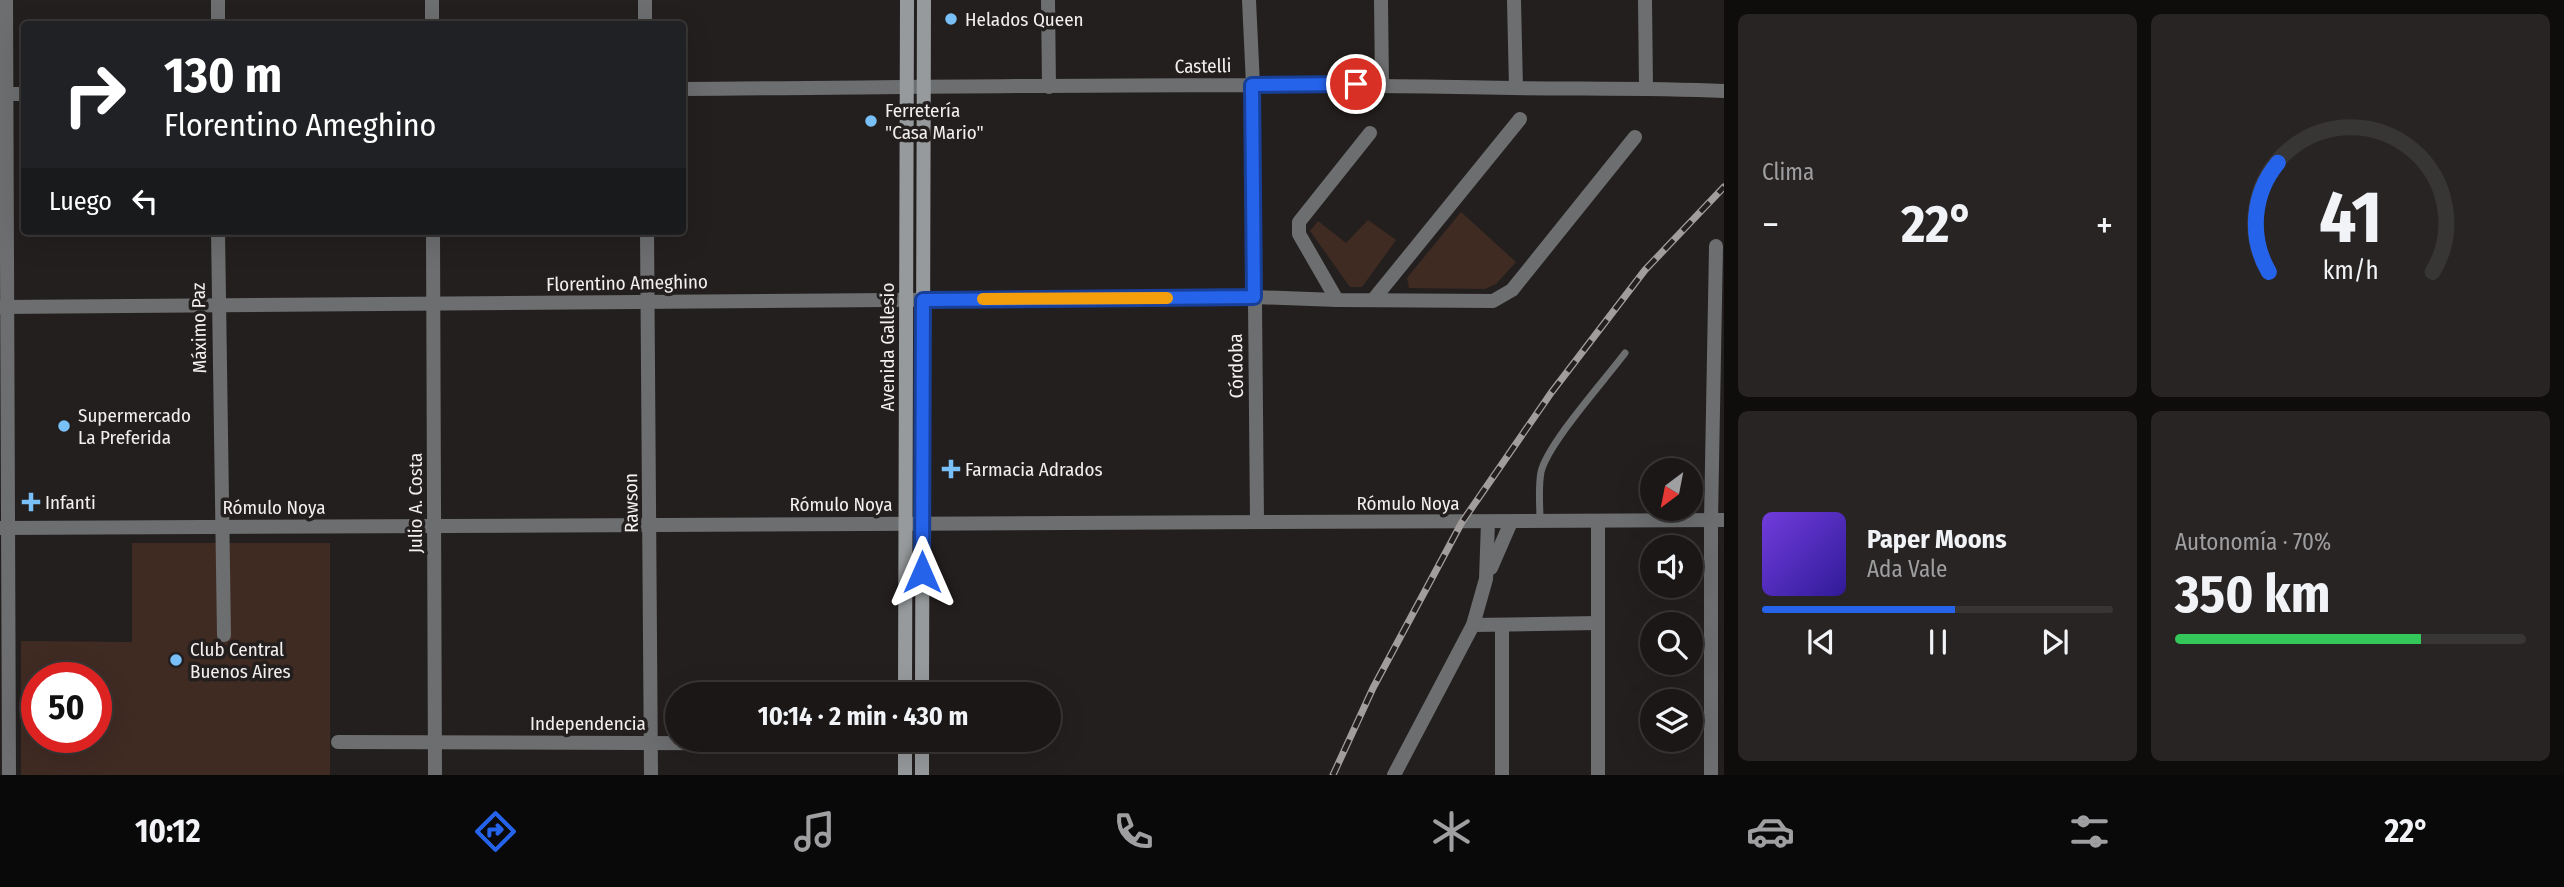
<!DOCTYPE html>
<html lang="es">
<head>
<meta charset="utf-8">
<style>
	body { margin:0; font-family:"Fira Sans Condensed",sans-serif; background:#272423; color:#f1f3f6; height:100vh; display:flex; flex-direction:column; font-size:26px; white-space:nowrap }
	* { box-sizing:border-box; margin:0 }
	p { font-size:23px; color:#9f9fa1 }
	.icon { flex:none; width:38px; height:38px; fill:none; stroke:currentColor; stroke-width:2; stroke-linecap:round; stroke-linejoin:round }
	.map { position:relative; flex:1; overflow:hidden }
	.drawer { display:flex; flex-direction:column; gap:14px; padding:14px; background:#0e0d0c; width:840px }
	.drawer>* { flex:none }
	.top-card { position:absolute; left:21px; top:21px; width:665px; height:214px; border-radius:7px; box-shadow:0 7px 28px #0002,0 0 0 2px #383635; background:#202124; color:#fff; overflow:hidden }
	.needle { width:46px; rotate:212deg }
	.buttons { position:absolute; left:1640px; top:458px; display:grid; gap:14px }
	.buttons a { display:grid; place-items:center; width:63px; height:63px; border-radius:50%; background:#1a1716; box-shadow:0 7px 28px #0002,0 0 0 2px #383635; font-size:35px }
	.speed { position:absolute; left:21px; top:662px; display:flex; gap:14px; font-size:35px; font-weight:700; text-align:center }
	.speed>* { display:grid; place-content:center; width:91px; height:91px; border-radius:50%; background:#1a1716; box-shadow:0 7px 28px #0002,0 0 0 2px #383635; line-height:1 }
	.speed .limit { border:10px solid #d22; background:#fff; color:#111 }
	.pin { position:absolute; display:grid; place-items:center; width:60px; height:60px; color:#fff; margin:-30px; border:4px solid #fff; border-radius:50%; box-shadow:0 2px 7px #0007 }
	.me { position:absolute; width:77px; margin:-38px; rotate:0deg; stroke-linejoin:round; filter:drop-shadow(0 0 5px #0008) }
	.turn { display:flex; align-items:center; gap:24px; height:147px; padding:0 28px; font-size:32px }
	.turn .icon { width:91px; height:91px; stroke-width:2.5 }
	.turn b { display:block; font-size:49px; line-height:60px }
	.then { display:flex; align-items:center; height:66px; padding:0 28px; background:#0003; gap:14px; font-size:26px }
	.big { font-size:52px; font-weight:700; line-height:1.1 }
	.drawer .tile { flex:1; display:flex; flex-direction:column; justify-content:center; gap:10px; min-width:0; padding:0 24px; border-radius:10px; background:#272423 }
	.drawer .dial { align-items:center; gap:0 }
	.dial svg { height:182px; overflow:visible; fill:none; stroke:#383635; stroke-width:7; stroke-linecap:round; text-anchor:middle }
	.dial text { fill:#f1f3f6; stroke:none }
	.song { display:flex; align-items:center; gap:21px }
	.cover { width:84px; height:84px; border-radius:10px; background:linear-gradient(135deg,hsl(260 70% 55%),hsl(250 70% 35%)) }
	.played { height:7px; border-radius:4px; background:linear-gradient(90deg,#2563eb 55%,#383635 55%) }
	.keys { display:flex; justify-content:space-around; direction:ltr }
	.heat { display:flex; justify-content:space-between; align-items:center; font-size:38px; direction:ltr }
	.charge { height:10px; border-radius:5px; background:linear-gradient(90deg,#34c759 70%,#383635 0) }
	.drawer .tiles { flex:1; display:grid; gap:14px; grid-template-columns:repeat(2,1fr) }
	.trip { position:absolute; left:665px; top:682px; width:396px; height:70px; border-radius:35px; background:#1a1716; box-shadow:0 7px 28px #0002,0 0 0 2px #383635; font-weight:700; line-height:70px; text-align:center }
	.tabs { display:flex; height:112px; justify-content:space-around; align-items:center; background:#0a0909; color:#9f9fa1 }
	.tabs .icon { width:49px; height:49px }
	.tabs .on { color:#2563eb }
	.tabs b { font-size:32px; color:#f1f3f6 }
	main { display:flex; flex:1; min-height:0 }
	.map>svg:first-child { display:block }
</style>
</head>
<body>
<main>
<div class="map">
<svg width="1724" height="775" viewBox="0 0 1724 775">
	<rect width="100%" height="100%" fill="#231f1e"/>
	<g fill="#402b23" fill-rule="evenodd">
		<path d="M1461 212 1516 262 1496 284 1485 289 1409 288 1407 278Z"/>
		<path d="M1368 220 1396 240 1362 287H1350L1310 231 1318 221 1346 243Z"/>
		<path d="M132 543H330V775H21V641L132 642ZM37 677H96V737H37Z"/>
	</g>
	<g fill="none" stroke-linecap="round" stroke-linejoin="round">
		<path stroke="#6c6e6f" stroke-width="7" d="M1540 521C1540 505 1538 488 1541 472 1548 443 1605 380 1625 353"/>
		<g stroke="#6c6e6f" stroke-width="14">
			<path d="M6 0 9 775"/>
			<path d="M218 0V24"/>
			<path d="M432 0V24"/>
			<path d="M1048 0 1049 87"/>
			<path d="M1249 0 1253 85 1257 521"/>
			<path d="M1381 0 1382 84"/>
			<path d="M1514 0 1516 88"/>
			<path d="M1645 0 1646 87"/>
			<path d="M645 24V0"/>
			<path d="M682 89C959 87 1236 82 1513 88 1583 89 1653 88 1724 91"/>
			<path d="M0 94H24"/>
			<path d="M218 231 224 635"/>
			<path d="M433 231 435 775"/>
			<path d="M647 231 651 775"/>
			<path d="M1337 300 1299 234V222L1370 133"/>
			<path d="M1373 300 1520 119"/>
			<path d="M0 307 1254 297 1337 300 1493 301 1512 290 1635 137"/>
			<path d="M0 528 1724 520"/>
			<path d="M1491 568 1511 522"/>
			<path d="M1473 625 1598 623"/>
			<path d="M1502 626V775"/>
			<path d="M338 742 922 744"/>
			<path d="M1394 775 1473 625 1486 579 1488 522"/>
			<path d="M1598 775V521"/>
			<path d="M1711 775V520L1716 246"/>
		</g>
		<g stroke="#979a9c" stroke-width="14">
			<path d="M905 695 907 0"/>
			<path d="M922 695 924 0"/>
			<path d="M905 775V740"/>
			<path d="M922 775V740"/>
		</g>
		<g stroke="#a09d9c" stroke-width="7">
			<path id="rail" d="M1333 775 1373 688 1462 522 1551 393 1645 270 1724 187"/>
		</g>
		<use href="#rail" stroke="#231f1e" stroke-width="4.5" stroke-dasharray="13" stroke-linecap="butt"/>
	</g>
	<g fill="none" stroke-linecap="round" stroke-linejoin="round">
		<g stroke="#184099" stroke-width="18">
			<path id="route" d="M922 572 923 300 1254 297 1252 85 1356 84"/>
		</g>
		<use href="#route" stroke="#2563eb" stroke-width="12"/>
		<path stroke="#f59e0b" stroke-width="12" d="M983 299 1167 298"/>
	</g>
	<g fill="#79bff8" stroke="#231f1e" stroke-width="2.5">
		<circle cx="951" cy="19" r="7"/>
		<circle cx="871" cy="121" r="7"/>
		<circle cx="64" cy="426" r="7"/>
		<path d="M947.5 458.5h7v7h7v7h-7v7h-7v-7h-7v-7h7z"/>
		<path d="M27.5 491.5h7v7h7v7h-7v7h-7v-7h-7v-7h7z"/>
		<circle cx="176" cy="660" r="7"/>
	</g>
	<g text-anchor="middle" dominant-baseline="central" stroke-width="7" stroke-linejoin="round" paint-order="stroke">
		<g font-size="19" fill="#f2efee" stroke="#231f1e" text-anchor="start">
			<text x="965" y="19">Helados Queen</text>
			<text x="885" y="110">Ferretería<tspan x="885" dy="22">"Casa Mario"</tspan></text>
			<text x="78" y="415">Supermercado<tspan x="78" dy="22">La Preferida</tspan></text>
			<text x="965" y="469">Farmacia Adrados</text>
			<text x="45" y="502">Infanti</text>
			<text x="190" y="649">Club Central<tspan x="190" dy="22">Buenos Aires</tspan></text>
		</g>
		<g font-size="19" fill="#f2efee" stroke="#231f1e">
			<text transform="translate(1203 66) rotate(-1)">Castelli</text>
			<text transform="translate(627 283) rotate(-1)">Florentino Ameghino</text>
			<text transform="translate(199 328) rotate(-91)">Máximo Paz</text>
			<text transform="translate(887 347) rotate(-90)">Avenida Gallesio</text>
			<text transform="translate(1236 366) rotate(-91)">Córdoba</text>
			<text transform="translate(415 503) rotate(-90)">Julio A. Costa</text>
			<text transform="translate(631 503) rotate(-91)">Rawson</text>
			<text x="1408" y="503">Rómulo Noya</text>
			<text x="841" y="504">Rómulo Noya</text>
			<text x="274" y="507">Rómulo Noya</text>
			<text x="588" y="723">Independencia</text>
		</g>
	</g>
</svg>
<div class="buttons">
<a><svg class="needle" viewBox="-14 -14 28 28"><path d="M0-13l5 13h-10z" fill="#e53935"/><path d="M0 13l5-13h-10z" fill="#9f9fa1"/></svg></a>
<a><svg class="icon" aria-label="sound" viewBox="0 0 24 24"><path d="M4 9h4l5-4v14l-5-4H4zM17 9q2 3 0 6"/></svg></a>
<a><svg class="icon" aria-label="search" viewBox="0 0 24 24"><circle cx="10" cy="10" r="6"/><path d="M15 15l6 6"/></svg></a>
<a><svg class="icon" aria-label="layers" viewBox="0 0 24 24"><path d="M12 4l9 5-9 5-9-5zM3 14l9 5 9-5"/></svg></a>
</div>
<div class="speed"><div class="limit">50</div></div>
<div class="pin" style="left:1356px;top:84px;background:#d93025"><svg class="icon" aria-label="arrive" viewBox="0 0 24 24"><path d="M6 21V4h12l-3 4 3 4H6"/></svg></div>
<svg class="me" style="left:922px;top:572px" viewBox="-20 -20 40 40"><path d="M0-17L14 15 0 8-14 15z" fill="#2563eb" stroke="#fff" stroke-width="4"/></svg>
<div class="trip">10:14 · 2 min · 430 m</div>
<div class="top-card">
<div class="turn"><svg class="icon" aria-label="right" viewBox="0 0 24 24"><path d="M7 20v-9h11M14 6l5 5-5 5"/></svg><div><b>130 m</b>Florentino Ameghino</div></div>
<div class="then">Luego<svg class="icon" aria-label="left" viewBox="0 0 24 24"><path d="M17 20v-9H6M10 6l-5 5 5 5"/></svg></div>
</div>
</div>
<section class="drawer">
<div class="tiles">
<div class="tile"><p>Clima</p>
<div class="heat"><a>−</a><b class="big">22°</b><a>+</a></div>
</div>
<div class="tile dial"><svg viewBox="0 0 100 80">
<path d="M14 69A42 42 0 1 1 86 69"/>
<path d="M14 69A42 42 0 0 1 18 21" stroke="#2563eb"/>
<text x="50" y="56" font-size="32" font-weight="700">41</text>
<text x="50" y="72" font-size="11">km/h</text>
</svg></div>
<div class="tile">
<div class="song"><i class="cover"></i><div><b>Paper Moons</b><p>Ada Vale</p></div></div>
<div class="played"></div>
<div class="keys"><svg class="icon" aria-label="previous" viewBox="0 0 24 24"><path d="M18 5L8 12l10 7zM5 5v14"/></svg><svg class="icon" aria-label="pause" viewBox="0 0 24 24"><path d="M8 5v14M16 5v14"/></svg><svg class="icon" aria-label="next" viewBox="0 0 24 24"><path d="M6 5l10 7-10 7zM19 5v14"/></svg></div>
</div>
<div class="tile"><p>Autonomía · 70%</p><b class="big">350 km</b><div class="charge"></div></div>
</div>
</section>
</main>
<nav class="tabs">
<b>10:12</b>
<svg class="icon on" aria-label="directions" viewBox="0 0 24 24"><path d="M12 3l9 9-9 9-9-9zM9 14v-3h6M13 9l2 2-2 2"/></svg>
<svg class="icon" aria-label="music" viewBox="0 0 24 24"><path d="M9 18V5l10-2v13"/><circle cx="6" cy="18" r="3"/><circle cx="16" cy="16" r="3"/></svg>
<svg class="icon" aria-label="phone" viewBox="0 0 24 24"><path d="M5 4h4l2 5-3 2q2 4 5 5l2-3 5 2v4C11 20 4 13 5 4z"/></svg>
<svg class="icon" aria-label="climate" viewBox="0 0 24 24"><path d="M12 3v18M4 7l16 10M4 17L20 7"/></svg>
<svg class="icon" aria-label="car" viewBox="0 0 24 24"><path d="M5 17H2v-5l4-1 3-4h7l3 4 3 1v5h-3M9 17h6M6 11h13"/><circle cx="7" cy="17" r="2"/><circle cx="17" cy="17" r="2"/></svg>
<svg class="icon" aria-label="filters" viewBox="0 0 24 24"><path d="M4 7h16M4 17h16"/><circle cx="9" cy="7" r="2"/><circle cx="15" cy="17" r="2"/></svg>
<b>22°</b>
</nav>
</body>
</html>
